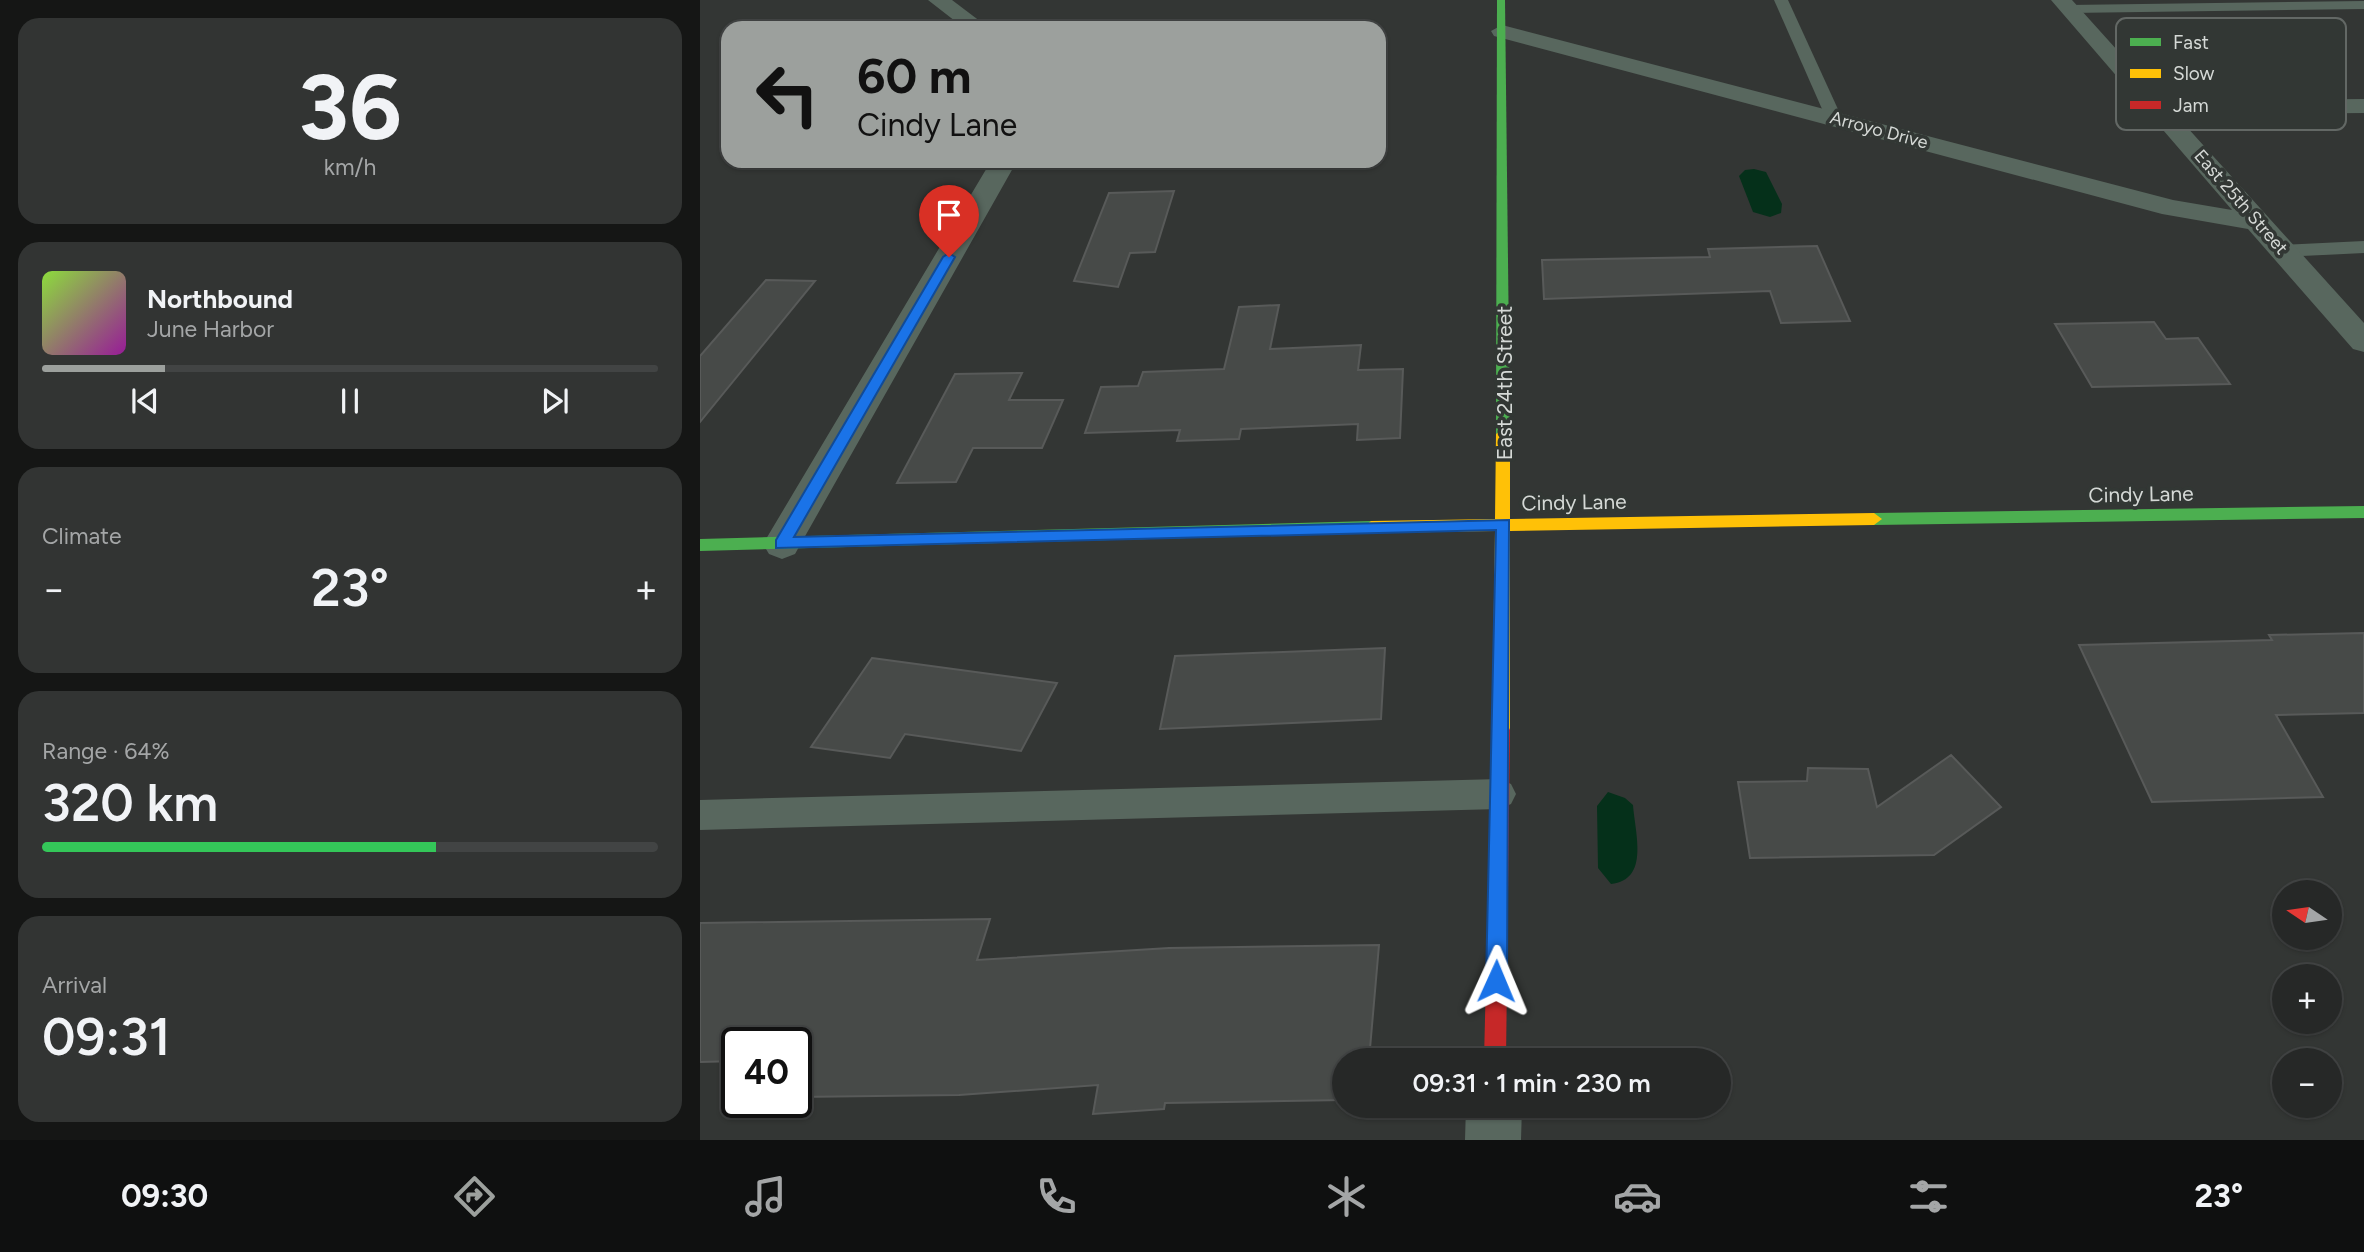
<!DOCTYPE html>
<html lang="en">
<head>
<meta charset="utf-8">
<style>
	body { margin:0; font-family:Figtree,sans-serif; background:#323433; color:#f1f3f6; height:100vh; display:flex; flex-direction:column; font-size:26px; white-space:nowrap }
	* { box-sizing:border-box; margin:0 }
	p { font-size:23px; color:#a4a6a7 }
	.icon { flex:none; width:38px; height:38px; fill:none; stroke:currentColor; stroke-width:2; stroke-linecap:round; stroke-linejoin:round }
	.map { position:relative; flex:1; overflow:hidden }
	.details { display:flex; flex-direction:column; gap:18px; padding:18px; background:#151615; width:700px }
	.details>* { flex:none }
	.hud { position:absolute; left:21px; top:21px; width:665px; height:147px; border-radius:21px; box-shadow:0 2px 5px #0004,0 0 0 2px #424444; background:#9ca09d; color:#111; overflow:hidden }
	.needle { width:46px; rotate:283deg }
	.controls { position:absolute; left:1572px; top:880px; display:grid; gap:14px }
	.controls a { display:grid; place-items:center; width:70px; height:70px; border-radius:50%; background:#262827; box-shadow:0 2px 5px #0004,0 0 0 2px #424444; font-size:35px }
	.speed { position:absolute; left:21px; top:1027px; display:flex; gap:14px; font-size:35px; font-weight:700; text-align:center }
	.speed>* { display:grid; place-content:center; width:91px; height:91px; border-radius:50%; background:#262827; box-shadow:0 2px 5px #0004,0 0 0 2px #424444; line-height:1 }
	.speed .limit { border:4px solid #111; border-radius:10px; background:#fff; color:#111 }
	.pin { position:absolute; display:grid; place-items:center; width:60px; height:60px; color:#fff; margin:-72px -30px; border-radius:50% 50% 50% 0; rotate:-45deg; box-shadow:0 0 7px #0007 }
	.pin .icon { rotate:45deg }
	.me { position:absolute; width:77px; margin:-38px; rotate:1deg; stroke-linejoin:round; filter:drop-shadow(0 0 5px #0008) }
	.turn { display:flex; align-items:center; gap:24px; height:147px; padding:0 21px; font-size:32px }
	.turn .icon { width:91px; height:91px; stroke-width:2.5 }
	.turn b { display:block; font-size:49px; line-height:60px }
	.big { font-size:52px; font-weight:600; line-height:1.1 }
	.details .card { flex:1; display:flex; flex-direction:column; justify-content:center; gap:10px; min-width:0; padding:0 24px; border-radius:21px; background:#323433 }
	.details .dial { align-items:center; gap:0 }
	.dial b { font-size:91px; line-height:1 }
	.song { display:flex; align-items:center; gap:21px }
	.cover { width:84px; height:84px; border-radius:10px; background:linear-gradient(135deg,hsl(90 70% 55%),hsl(300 70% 35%)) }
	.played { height:7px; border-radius:4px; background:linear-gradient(90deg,#9ca09d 20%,#424444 20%) }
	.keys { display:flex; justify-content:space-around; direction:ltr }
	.heat { display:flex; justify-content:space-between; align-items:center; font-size:38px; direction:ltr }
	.charge { height:10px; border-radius:5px; background:linear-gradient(90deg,#34c759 64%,#424444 0) }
	.trip { position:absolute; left:632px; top:1048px; width:399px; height:70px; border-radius:35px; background:#262827; box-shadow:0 2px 5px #0004,0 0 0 2px #424444; font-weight:600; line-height:70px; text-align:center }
	.menu { display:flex; height:112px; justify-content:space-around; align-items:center; background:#0f1010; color:#a4a6a7 }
	.menu .icon { width:49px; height:49px }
	.menu .selected { color:#9ca09d }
	.menu b { font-size:32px; color:#f1f3f6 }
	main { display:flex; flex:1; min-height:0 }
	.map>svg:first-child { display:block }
</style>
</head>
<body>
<main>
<section class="details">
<div class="card dial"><b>36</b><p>km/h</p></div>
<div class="card">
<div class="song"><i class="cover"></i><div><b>Northbound</b><p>June Harbor</p></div></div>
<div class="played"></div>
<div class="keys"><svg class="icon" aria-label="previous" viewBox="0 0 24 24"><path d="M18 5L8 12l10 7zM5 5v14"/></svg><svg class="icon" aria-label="pause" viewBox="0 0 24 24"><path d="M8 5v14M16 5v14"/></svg><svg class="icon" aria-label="next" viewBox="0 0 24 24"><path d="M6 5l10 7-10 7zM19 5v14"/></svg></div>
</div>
<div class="card"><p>Climate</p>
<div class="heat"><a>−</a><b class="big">23°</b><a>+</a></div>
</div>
<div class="card"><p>Range · 64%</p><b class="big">320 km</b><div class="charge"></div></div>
<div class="card"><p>Arrival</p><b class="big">09:31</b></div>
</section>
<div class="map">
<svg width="1664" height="1140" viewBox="0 0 1664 1140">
	<rect width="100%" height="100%" fill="#333634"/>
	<g fill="#05301a">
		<path d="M1054 169 1066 172 1082 204 1081 213 1070 217 1053 212 1039 176 1045 170Z"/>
		<path d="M908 792 925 798 933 805C935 833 950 880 911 884L898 868 897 806Z"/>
	</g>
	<g fill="#474a48" stroke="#585a59" stroke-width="2">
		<path d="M474 191 455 252 430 253 418 287 374 281 409 193Z"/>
		<path d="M1117 246 1150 321 1081 323 1070 291 844 299 842 260 1010 257 1008 249Z"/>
		<path d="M66 280 115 281 0 422V356Z"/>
		<path d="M579 305 570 349 661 345 658 370 703 369 700 438 657 440 658 424 541 429 539 439 477 441 480 430 385 433 401 387 438 386 443 372 524 369 539 307Z"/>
		<path d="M1454 322 1466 339 1498 338 1530 384 1392 387 1355 324Z"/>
		<path d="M322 373 309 400H363L342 448H273L256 482 197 483 255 374Z"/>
		<path d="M1664 633V713L1576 715 1623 797 1452 802 1379 645 1572 640 1569 635Z"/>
		<path d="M685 648 681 719 460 729 475 656Z"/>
		<path d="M172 658 357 683 321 751 205 734 190 758 111 747Z"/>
		<path d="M1251 755 1301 807 1234 855 1050 858 1038 782 1107 781 1108 768 1168 769 1177 807Z"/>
		<path d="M290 919 277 960 469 948 679 945 669 1060H644V1100L465 1103 464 1109 393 1114 398 1085 259 1095 96 1097V1043H37V1061L0 1062V923Z"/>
	</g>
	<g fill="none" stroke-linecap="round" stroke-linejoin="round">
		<g fill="#58675e" fill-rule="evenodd">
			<path d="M1074 0H1088L1142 118 1140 122 1134 123 1126 118Z"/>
			<path d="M1664 1V9L1369 13 1362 9 1369 5Z"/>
			<path d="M1664 241V253L1583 257 1573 251 1583 245Z"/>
			<path d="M800 779 811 784 816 794 811 804 800 809 0 830V800Z"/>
		</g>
		<g fill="#58675e" fill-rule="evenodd">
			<path d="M228 0H252L289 28H264Z"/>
			<path d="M1351 0H1372L1463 101 1664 99V113L1476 115 1664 323V352L1653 349 1548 229 1462 214 794 36 791 31 802 25 1473 200 1532 210Z"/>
			<path d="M291 161H317L95 554 82 559 69 554 63 544 69 534Z"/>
			<path d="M766 1106H822L821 1140H765Z"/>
		</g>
		<g fill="#4caf50" fill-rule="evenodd">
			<path d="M797 0H805L810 434 803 439 796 434Z"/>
			<path d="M1664 506V518L1174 525 1166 519 1174 513Z"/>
			<path d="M671 521 679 527 671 533 0 551V539Z"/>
		</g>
		<path fill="#ffc107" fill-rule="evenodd" d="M803 429 810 434V519L1174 513 1182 519 1174 525 810 531V730L807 736 801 738 795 736 792 730 795 531 671 533 663 527 671 521 795 519 796 434Z"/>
		<path fill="#c62828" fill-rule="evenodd" d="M801 722 807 724 810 730 806 1060H784L792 730 795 724Z"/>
	</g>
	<path fill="#1a73e8" stroke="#114b97" stroke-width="2" d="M249 253 255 257 94 537 809 520 807 981 804 988 796 991 789 988 786 981 796 530 76 548V540L243 257Z"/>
	<g text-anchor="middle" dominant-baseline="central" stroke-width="7" stroke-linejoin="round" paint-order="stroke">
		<g font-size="18" fill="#d5d9d6" stroke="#323734">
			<text transform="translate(1179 130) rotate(15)">Arroyo Drive</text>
			<text transform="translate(1541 202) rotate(49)">East 25th Street</text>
		</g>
		<g font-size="21" fill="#d5d9d6" stroke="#323734">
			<text transform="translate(804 383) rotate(-90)">East 24th Street</text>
			<text transform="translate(1441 494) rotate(-1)">Cindy Lane</text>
			<text transform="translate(874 502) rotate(-1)">Cindy Lane</text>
		</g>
	</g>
	<rect x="1416" y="18" width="230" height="112" rx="10" fill="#323734" stroke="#636865" stroke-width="2"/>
	<rect x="1430" y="38" width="31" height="8" fill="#4caf50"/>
	<rect x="1430" y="69" width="31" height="9" fill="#ffc107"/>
	<rect x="1430" y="101" width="31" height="8" fill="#c62828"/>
	<g font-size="19" fill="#d5d9d6">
		<text x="1473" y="49">Fast</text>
		<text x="1473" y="80">Slow</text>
		<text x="1473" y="112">Jam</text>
	</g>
</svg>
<div class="controls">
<a><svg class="needle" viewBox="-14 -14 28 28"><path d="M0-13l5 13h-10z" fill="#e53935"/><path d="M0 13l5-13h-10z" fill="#a4a6a7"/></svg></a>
<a>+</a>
<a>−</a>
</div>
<div class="speed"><div class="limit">40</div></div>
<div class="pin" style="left:249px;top:257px;background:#d93025"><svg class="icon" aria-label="arrive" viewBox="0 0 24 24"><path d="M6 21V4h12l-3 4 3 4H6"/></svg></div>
<svg class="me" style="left:796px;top:981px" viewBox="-20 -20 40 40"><path d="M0-17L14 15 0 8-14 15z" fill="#1a73e8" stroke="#fff" stroke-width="4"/></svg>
<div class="trip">09:31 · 1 min · 230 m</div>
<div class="hud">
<div class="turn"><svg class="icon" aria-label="left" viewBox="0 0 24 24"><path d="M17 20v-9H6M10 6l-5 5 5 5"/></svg><div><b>60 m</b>Cindy Lane</div></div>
</div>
</div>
</main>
<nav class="menu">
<b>09:30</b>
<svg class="icon selected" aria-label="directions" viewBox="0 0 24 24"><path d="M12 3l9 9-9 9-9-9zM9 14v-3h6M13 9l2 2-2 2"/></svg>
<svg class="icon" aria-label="music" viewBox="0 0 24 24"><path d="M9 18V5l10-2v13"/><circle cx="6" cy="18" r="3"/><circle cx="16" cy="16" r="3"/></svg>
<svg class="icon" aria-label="phone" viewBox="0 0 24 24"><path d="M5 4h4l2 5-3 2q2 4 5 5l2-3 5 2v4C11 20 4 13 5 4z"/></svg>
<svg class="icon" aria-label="climate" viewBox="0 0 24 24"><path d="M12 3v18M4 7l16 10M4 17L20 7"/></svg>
<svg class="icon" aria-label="car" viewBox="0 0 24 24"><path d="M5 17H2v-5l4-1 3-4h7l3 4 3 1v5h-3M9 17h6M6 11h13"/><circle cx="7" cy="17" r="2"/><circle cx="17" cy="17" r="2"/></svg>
<svg class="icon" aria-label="filters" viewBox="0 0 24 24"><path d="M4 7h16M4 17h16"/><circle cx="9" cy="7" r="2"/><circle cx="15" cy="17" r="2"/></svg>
<b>23°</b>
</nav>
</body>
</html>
